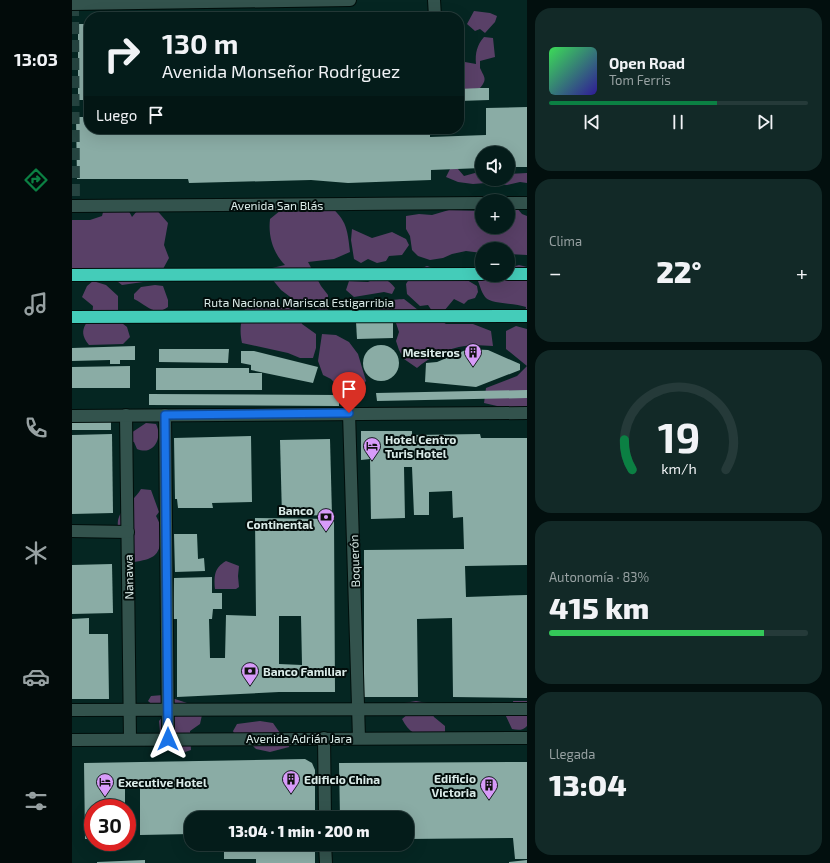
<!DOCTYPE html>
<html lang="es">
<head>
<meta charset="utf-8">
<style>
	body { margin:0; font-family:"Exo 2",sans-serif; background:#122927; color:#f1f3f6; height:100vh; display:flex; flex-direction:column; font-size:15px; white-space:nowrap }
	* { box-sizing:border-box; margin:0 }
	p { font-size:13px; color:#97a1a2 }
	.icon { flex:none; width:22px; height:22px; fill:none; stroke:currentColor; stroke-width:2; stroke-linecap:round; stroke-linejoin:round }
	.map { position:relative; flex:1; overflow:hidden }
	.side { display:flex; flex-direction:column; gap:8px; padding:8px; background:#020f0e; width:303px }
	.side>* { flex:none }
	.guide { position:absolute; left:12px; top:12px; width:380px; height:122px; border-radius:16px; box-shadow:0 4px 16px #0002,0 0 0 1px #253a39; background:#041c1a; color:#f1f3f6; overflow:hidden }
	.fabs { position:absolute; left:403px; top:146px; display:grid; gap:8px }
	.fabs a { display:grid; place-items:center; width:40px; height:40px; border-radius:50%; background:#041c1a; box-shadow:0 4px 16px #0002,0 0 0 1px #253a39; font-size:20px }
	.speed { position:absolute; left:12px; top:799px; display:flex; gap:8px; font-size:20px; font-weight:700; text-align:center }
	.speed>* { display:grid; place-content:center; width:52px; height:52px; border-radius:50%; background:#041c1a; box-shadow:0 4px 16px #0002,0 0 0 1px #253a39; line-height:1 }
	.speed .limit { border:6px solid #d22; background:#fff; color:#111 }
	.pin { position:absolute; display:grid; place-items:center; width:34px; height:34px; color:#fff; margin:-41px -17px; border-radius:50% 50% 50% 0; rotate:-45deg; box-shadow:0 0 4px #0007 }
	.pin .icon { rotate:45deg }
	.me { position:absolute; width:44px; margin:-22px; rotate:0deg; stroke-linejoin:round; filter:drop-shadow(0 0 3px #0008) }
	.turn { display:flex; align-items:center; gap:14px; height:84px; padding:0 12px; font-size:18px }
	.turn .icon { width:52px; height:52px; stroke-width:2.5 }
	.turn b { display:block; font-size:28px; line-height:34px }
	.then { display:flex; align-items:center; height:38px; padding:0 12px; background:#0003; gap:8px; font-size:15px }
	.big { font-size:30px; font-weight:800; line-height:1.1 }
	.side .widget { flex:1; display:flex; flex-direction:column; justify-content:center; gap:6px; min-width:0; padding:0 14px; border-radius:16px; background:#122927 }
	.side .dial { align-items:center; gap:0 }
	.dial svg { height:104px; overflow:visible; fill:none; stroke:#253a39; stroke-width:7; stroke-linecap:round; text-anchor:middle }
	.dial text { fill:#f1f3f6; stroke:none }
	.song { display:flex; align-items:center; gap:12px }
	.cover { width:48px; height:48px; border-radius:6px; background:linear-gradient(135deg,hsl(130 70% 55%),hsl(250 70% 35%)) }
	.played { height:4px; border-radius:2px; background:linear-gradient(90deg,#0b8043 65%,#253a39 65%) }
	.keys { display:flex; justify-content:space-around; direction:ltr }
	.heat { display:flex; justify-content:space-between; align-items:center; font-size:22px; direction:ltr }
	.charge { height:6px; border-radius:3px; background:linear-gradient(90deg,#34c759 83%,#253a39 0) }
	.trip { position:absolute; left:112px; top:811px; width:230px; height:40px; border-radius:16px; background:#041c1a; box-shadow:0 4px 16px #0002,0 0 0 1px #253a39; font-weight:800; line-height:40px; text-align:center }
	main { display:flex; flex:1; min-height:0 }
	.menu { display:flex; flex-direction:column; width:72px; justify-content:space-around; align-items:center; background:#020b0a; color:#97a1a2 }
	.menu .icon { width:28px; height:28px }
	.menu .current { color:#0b8043 }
	.menu b { font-size:18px; color:#f1f3f6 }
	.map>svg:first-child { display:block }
</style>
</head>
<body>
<main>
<nav class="menu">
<b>13:03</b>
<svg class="icon current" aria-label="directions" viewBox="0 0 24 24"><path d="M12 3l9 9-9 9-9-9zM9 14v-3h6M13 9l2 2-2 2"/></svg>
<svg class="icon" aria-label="music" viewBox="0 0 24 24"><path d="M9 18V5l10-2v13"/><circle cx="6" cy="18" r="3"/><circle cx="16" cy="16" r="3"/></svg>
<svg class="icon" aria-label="phone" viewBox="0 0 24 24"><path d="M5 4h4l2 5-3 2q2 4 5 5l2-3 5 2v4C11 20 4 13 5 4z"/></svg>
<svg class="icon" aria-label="climate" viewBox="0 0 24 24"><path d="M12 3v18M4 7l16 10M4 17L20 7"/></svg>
<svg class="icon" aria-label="car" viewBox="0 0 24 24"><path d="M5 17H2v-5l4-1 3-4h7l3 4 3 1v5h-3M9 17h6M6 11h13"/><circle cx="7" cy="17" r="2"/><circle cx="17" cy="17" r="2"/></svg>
<svg class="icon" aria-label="filters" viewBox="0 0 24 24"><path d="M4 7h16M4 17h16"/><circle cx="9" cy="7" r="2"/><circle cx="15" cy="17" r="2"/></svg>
</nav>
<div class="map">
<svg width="455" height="863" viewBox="0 0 455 863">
	<rect width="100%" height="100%" fill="#052622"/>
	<g fill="#594067">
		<path d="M402 11 418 13 425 16 423 22 413 33 408 29 403 31 395 24Z"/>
		<path d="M412 37 421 38 423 57 408 61V68C412 77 416 79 408 88L387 91V66L393 62 404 64C403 53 405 45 412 37Z"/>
		<path d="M378 169H386L392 176 410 171V179H436V174L455 173V183L448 182 435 185 414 183 401 184 386 182 374 177Z"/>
		<path d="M249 198C272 218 275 221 278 252L262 259 236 262 249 286 256 295V310H245L236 304 221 299 209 290 200 279V268L213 265C201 253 196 236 198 219L220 201Z"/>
		<path d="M75 199 96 223 92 245 97 258 85 280 50 285C30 269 24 262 0 276V220H18L30 216 34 201 51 200 60 217Z"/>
		<path d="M436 207H444L450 214 455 216V255L436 254V249H410V253L394 251 380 254 371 258 358 260 346 256 340 250 338 236 334 229V216L347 214 360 215 377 210 410 211V227H436Z"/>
		<path d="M280 229 300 238 320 232 334 239 337 245 330 255 317 256 314 261 305 263 296 259 289 263 282 259 279 240Z"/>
		<path d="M447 265 455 267V322L452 320 454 307C443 303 420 304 414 298 410 294 408 286 406 281L410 271V275H436V268Z"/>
		<path d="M355 266 395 280 405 286 406 292 403 298 396 300 392 304 382 299 372 311H360L356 305 348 306 335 294 334 284 342 271Z"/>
		<path d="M304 278C313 279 317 280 323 288L320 294 312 292 282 297 274 290 277 281 296 282Z"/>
		<path d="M21 281 34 285 46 296V320L55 327 58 337 51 344 17 345C2 327 21 322 21 306L10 297 15 286Z"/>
		<path d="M83 285 91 286 96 300V307C82 317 75 305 62 299V294L69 287Z"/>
		<path d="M332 299 346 310 353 311 374 324H401L419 331 421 346C412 346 402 344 393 346 377 348 357 357 345 368L332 359 327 350 324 341 327 332 323 320 301 312C308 300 319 300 332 299Z"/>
		<path d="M191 305 217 307 226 310 230 324 244 334V348L241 358H228L216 353 170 343C167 329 169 320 174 306Z"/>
		<path d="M444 326 455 329V406L442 410 412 403 414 388 445 376 455 366 434 349V331Z"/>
		<path d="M250 334 264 335 277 342 286 354 294 381 286 389H268L259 379 251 375 246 361Z"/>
		<path d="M74 423 84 424C91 438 82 456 65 449L62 442 58 441 59 433Z"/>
		<path d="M69 489 79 490 87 512 84 516C88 524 90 528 89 537 88 557 80 559 62 562L56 539 46 533C46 528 45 521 47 517 51 505 63 500 69 489Z"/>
		<path d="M154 561 167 566 166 576 167 587 164 589H143C142 576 142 568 154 561Z"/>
		<path d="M91 695 121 705 130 715 128 724 118 731 119 750 110 753 89 746 84 736 88 732 87 721 92 715 76 701 79 696Z"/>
		<path d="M344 701 355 703 362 717 373 726V734C353 737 340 739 330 719L336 714 332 703Z"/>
		<path d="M441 701H455V726C451 731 445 730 440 729L433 714 442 706Z"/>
		<path d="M188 721 201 723 208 733 218 736 217 747 198 752 184 749 179 744 164 738 161 731 165 724Z"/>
	</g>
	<g fill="#8aaca5" fill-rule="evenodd">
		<path d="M356 15V17H335V16Z"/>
		<rect x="6" y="24" width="11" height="76"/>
		<path d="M408 88H417V100L387 101V89Z"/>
		<path d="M455 107V167H436V153H410V168L359 170V180L276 183 239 180 117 183 116 179H5L4 117H17V129H358V137L414 135V108Z"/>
		<path d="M321 321V338L285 339 284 322Z"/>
		<circle cx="309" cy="363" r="18"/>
		<path d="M63 346V360H48V364H38V360L0 361V348Z"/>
		<path d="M87 349H157L156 363 87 362Z"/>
		<path d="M396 349 416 350 448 364V370L404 387 353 382 354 363 365 362Z"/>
		<path d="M169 351H182L246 367 241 383 179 370V365L169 363Z"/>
		<path d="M58 366V388H0V367Z"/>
		<path d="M84 368H177V373H190V390H84Z"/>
		<path d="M455 390V398L305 401 304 393Z"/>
		<path d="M77 394 267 395V406L77 405Z"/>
		<path d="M39 421V430H0V422Z"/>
		<path d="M289 431H340V435L408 434 409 438H455V565L393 566 394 597 455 595V698L381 697 380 618 345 619 346 697H292V550L392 549 391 517 381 518 380 491 357 492V515H342L340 467H332L333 518 299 519 298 459 289 460Z"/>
		<path d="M40 434 41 513 0 514V435Z"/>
		<path d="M179 436 180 502 140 503 141 508H106L105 499H103L102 438Z"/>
		<path d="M258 439 260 515 210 516 208 440Z"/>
		<path d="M183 518 262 519 263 692H207L105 697V619H101L102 578 140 577V593H150V609H141L140 619H137L138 658H153L154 615 184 616ZM207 616H229L230 665 207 664Z"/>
		<path d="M102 534H125L126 559 132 558 133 571 103 572Z"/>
		<path d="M40 564 41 613 0 614V565Z"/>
		<path d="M17 618V634H36L37 699H0V619Z"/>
		<path d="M233 759 240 763 243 770V818H119V834L68 835V786H53V808H21V839H13L12 763Z"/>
		<path d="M455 762V859H443L441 838 335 839V818H268L267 763Z"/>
		<path d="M152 844H243V863H184V859H152Z"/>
		<path d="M73 860V863H25V862Z"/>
		<path d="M455 860V863H437V862Z"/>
	</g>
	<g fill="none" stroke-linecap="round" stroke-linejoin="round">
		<path stroke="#254440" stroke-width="12" stroke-dasharray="12 6" stroke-linecap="butt" d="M1 4 2 206"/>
		<g stroke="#000e0b" stroke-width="14">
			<g id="minor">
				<path d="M362 0 363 17"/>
				<path d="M0 4 278 0"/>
				<path d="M436 203H455"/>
				<path d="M0 206 410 203"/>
				<path d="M277 413 287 738"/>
				<path d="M54 415 58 739"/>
				<path d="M93 415 96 739"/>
				<path d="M0 416 455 413"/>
				<path d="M0 531 56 532"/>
				<path d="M0 710 455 709"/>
				<path d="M252 738 253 818"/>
				<path d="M0 740 455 738"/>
				<path d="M253 844 254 863"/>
			</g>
		</g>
		<g stroke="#000e0b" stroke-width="14">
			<g id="highway">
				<path d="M436 274H455"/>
				<path d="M0 275 410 274"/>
				<path d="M0 317 455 316"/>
			</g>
		</g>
		<use href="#minor" stroke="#33534d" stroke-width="12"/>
		<use href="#highway" stroke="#44ccb9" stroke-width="12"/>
	</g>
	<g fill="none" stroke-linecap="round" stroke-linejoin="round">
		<g stroke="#114b97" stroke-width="10">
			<path id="route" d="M96 739 93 415 277 413"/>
		</g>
		<use href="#route" stroke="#1a73e8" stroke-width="7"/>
	</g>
	<defs>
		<g id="building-pin" transform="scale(0.9)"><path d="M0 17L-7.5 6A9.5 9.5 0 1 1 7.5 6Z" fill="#d79bf9" stroke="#020d0b"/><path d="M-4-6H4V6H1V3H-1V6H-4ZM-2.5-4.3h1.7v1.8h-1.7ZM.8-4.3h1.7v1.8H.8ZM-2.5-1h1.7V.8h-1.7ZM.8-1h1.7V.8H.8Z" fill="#111"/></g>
		<g id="hotel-pin" transform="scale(0.9)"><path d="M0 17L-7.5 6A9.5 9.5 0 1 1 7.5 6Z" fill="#d79bf9" stroke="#020d0b"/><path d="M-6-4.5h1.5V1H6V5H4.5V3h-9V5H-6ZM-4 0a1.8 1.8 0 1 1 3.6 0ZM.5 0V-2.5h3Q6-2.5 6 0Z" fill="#111"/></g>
		<g id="bank-pin" transform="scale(0.9)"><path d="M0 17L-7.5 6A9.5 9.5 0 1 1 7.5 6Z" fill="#d79bf9" stroke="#020d0b"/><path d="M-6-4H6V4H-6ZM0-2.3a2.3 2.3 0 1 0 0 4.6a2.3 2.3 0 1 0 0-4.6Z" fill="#111"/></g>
	</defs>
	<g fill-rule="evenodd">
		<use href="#building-pin" x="401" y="352"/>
		<use href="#hotel-pin" x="300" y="446"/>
		<use href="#bank-pin" x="254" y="517"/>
		<use href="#bank-pin" x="178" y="671"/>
		<use href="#building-pin" x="219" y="779"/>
		<use href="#hotel-pin" x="33" y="782"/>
		<use href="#building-pin" x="417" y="785"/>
	</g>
	<g text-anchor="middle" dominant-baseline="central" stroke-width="4" stroke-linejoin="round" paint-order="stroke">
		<g font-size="12" fill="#daebe8" stroke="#020d0b">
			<text x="205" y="205">Avenida San Blás</text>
			<text x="227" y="302">Ruta Nacional Mariscal Estigarribia</text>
			<text transform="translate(282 561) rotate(-92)">Boquerón</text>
			<text transform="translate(56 577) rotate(-91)">Nanawa</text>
			<text x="227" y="738">Avenida Adrián Jara</text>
		</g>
		<g font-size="12" font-weight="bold" fill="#daebe8" stroke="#020d0b" text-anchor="start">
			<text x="388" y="352" text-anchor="end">Mesiteros</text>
			<text x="313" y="439">Hotel Centro<tspan x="313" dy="14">Turis Hotel</tspan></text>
			<text x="241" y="510" text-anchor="end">Banco<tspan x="241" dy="14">Continental</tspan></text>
			<text x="191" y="671">Banco Familiar</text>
			<text x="404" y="778" text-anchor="end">Edificio<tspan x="404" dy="14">Victoria</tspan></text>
			<text x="232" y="779">Edificio China</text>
			<text x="46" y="782">Executive Hotel</text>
		</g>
	</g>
</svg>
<div class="fabs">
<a><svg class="icon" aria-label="sound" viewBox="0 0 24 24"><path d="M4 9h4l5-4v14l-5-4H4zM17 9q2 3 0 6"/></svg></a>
<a>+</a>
<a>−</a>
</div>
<div class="speed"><div class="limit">30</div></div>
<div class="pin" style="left:277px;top:413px;background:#d93025"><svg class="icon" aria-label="arrive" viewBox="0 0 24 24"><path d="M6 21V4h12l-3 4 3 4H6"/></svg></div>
<svg class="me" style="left:96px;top:739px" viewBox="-20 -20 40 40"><path d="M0-17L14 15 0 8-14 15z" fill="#1a73e8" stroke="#fff" stroke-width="4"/></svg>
<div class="trip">13:04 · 1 min · 200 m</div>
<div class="guide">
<div class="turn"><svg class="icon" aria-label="right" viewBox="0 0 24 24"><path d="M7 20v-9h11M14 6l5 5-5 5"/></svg><div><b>130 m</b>Avenida Monseñor Rodríguez</div></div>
<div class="then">Luego<svg class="icon" aria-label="arrive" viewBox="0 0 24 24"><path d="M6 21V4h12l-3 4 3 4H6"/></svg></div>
</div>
</div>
<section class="side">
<div class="widget">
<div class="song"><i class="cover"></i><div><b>Open Road</b><p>Tom Ferris</p></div></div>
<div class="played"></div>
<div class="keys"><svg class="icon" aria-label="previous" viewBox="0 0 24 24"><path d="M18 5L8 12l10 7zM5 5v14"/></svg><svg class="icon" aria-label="pause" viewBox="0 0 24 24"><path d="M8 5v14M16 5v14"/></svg><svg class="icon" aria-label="next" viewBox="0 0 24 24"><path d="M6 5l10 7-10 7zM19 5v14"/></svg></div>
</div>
<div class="widget"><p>Clima</p>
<div class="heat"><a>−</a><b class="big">22°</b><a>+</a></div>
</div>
<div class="widget dial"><svg viewBox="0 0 100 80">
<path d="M14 69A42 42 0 1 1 86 69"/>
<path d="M14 69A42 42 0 0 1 8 46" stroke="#0b8043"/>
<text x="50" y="56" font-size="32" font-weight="700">19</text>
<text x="50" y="72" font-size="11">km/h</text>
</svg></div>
<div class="widget"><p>Autonomía · 83%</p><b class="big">415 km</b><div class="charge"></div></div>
<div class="widget"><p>Llegada</p><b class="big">13:04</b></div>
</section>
</main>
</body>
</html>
